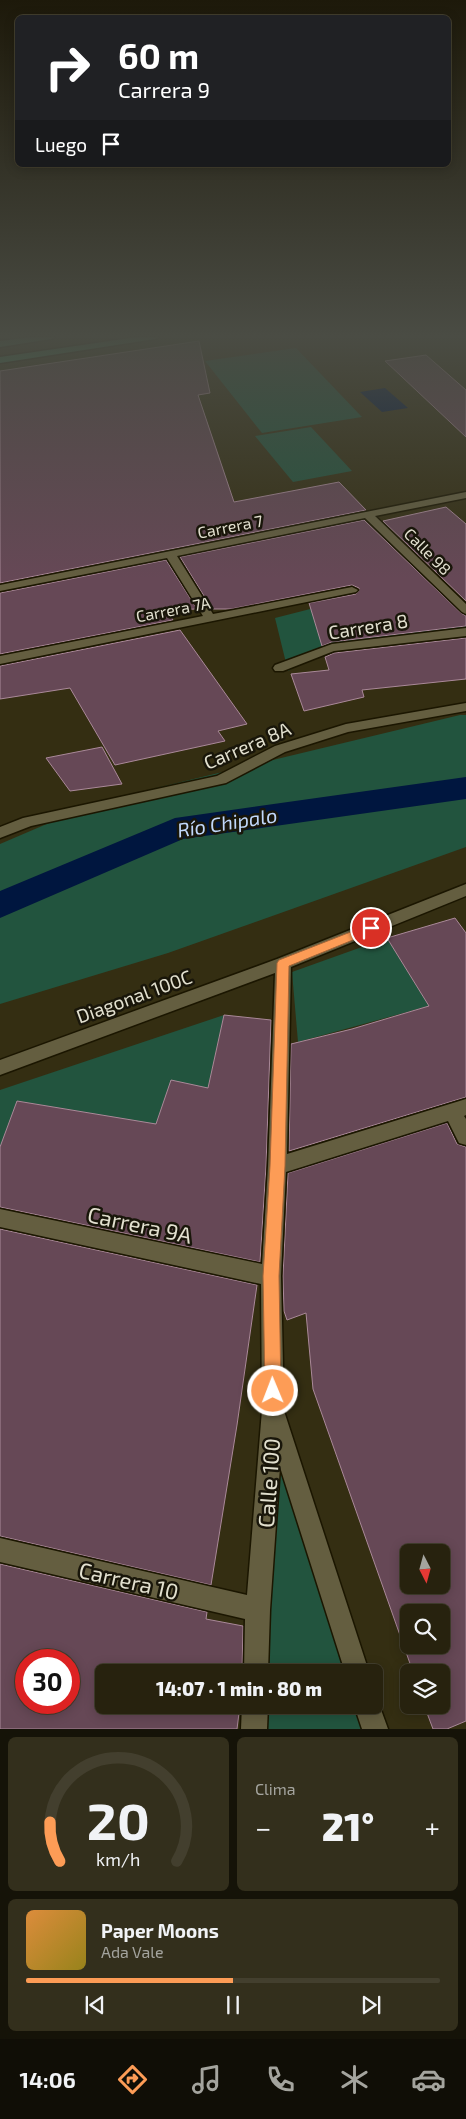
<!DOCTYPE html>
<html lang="es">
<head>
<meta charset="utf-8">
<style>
	body { margin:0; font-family:"Exo 2",sans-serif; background:#332f1c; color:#f1f3f6; height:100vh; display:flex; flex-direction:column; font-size:19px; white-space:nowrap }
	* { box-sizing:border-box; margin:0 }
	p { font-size:16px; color:#a4a49e }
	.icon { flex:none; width:28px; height:28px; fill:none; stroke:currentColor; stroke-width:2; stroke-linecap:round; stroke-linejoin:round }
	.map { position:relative; height:1729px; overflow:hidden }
	.panel { display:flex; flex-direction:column; gap:8px; padding:8px; background:#151308; flex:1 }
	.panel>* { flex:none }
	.guide { position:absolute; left:15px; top:15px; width:436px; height:152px; border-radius:8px; box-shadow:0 2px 12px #0003,0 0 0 1px #433f2e; background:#202124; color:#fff; overflow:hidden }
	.needle { width:32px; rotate:174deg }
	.tools { position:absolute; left:400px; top:1544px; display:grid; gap:10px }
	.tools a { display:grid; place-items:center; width:50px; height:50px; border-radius:8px; background:#27220e; box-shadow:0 2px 12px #0003,0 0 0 1px #433f2e; font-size:25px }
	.speed { position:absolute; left:15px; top:1649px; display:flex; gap:10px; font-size:25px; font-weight:700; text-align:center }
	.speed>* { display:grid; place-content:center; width:65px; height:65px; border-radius:50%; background:#27220e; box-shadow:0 2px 12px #0003,0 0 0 1px #433f2e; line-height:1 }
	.speed .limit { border:8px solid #d22; background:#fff; color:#111 }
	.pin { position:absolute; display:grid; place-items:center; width:42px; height:42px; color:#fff; margin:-21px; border:2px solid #fff; border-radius:50%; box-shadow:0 1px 5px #0007 }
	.me { position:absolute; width:55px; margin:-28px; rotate:359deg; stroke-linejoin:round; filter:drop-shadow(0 0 4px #0008) }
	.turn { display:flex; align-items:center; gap:18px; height:105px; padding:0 20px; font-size:22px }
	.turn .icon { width:65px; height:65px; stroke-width:2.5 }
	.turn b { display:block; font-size:35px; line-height:42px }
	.then { display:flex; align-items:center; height:48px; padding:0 20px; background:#0003; gap:10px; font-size:19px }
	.big { font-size:38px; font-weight:800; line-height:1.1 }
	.panel .widget { flex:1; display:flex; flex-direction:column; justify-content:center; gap:8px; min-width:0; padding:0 18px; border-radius:8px; background:#332f1c }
	.panel .dial { align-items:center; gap:0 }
	.dial svg { height:130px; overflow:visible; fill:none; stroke:#433f2e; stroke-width:7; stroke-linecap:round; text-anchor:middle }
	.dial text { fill:#f1f3f6; stroke:none }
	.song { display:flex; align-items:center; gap:15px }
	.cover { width:60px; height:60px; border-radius:8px; background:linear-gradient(135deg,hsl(30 70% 55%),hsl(50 70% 35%)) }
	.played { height:5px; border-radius:2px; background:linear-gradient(90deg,#fd9c56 50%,#433f2e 50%) }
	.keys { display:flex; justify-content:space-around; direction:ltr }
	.heat { display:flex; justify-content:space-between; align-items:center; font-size:28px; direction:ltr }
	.panel .tiles { flex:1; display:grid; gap:8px; grid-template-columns:1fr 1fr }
	.widget:last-child { grid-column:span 2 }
	.trip { position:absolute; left:95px; top:1664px; width:288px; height:50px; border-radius:8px; background:#27220e; box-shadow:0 2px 12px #0003,0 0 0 1px #433f2e; font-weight:800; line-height:50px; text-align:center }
	.dock { display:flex; height:80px; justify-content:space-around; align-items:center; background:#100e06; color:#a4a49e }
	.dock .icon { width:35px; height:35px }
	.dock .active { color:#fd9c56 }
	.dock b { font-size:22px; color:#f1f3f6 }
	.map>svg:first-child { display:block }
</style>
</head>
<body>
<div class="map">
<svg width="466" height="1729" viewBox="0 0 466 1729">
	<rect width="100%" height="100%" fill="#342e12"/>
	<g fill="#22543e">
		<path d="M296 348 362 417 262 433 205 361Z"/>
		<path d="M311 427 352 471 293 482 255 436Z"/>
		<path d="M333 597 342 607 426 625 466 615V630L330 647 288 671 275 618 322 606 321 599Z"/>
		<path d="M460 715H466V847L168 953 0 1004V844L98 802Z"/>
		<path d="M387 938 429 1006 298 1042 292 972Z"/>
		<path d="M224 1015 208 1088 158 1125 18 1101 0 1147V1090Z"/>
		<path d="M273 1410 357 1672H256L258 1610Z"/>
		<path d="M255 1705H367L375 1729H254Z"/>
	</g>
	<g fill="#00163f">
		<path d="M385 388 408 408 382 412 360 392Z"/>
		<path d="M466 777V799L183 839 0 918V891L175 818Z"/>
	</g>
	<g fill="#664856" stroke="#aa8999" fill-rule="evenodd">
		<path d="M199 341 210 393 198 395 234 502 339 482 366 510 0 583V371Z"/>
		<path d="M426 355 466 390V437L385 361Z"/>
		<path d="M446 507 466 524V601L383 521Z"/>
		<path d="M364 520 461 613 466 616V626L332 642 322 646 309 603 356 594 359 591V588L352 585 231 609H212L180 557Z"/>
		<path d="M166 560 197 609 166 610 173 620 0 654V593Z"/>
		<path d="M180 630 247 724 218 731 225 741 115 765 70 688 0 699V666Z"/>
		<path d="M466 638V679L362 690 364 697 304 711 291 674 329 670 325 657 334 653Z"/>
		<path d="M102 747 122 784 70 791 46 758Z"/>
		<path d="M455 918 466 933V1097L289 1151 291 1044 352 1029 429 1006 387 938Z"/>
		<path d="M224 1015 271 1020 266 1166 260 1262 0 1207V1147L17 1101 156 1124 171 1080 208 1088Z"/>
		<path d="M447 1123 457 1144 466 1147V1721L447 1729H433L424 1705H441V1672H413L313 1389 306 1313 287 1320 284 1311 283 1276 288 1173ZM409 1552H441V1585H409ZM409 1612H441V1645H409Z"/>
		<path d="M0 1229 257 1285 237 1425 211 1585 0 1536Z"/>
		<path d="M0 1564 207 1612 206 1619 243 1626 242 1672H104V1705H240L237 1729H0ZM26 1660H69V1702H26Z"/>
	</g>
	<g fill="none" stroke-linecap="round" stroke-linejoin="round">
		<g stroke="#1b1600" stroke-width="3">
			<g id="street">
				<path d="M466 492V498L375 516 466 604V614L462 612 365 518 177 556 213 614 352 587 358 590 356 592 0 664V656L203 616 167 558 0 591V585Z"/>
				<path d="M466 628V636L334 651 283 671H275L273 668 275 665 332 644Z"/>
				<path d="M466 703V711L348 732 285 752 226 783 31 826 0 838V827L23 818 217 776 275 746 346 724Z"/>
				<path d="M466 884V896L291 967 287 1154 466 1099V1115L464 1116 466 1119V1145L459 1143 448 1121 286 1172 281 1276 284 1411 369 1672H345L280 1467 270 1610 268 1672H244L245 1619 0 1562V1538L247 1595 262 1410 261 1284 0 1227V1209L262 1264 268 1166 275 973 0 1075V1060L277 959Z"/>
				<path d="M374 1695 376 1696 388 1729H362L354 1705H374Z"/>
				<path d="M242 1705H268L267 1729H241Z"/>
			</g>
		</g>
		<g stroke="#1b1600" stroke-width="3">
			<g id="primary">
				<path d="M32 337H55L51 339 0 347V341Z"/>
				<path d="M137 337H159L155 339 0 363V357Z"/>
			</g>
		</g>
		<use href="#street" fill="#645e40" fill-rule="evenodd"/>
		<use href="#primary" fill="#36895e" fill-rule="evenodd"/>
	</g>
	<linearGradient id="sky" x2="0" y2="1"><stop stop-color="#1d190a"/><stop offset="0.58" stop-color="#4a4c44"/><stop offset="1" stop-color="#4a4c44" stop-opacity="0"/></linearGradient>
	<rect width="466" height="579" fill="url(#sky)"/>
	<path fill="#fd9c56" stroke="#a46538" d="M371 924 375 925 377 928 375 931 289 966 285 1166 279 1276 281 1391 279 1397 273 1399 267 1397 265 1391 263 1276 270 1166 277 963 279 960Z"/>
	<g text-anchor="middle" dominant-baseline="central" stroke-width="5" stroke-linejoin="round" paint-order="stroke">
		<g font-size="16" fill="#e2e0cf" stroke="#19160a">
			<text transform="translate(230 526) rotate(-11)">Carrera 7</text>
			<text transform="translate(428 551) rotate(45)">Calle 98</text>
			<text transform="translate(173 609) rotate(-11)">Carrera 7A</text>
		</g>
		<g font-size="19" fill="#e2e0cf" stroke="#19160a">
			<text transform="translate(368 626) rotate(-9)">Carrera 8</text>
			<text transform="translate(247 745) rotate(-23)">Carrera 8A</text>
			<text transform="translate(134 996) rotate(-20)">Diagonal 100C</text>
		</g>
		<g font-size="20" font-style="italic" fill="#c1d8fb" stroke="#19160a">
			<text transform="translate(227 822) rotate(-9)">Río Chipalo</text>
		</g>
		<g font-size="22" fill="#e2e0cf" stroke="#19160a">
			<text transform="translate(140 1224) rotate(12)">Carrera 9A</text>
			<text transform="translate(268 1483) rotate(-86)">Calle 100</text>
			<text transform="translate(129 1580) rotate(13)">Carrera 10</text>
		</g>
	</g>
</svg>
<div class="tools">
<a><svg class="needle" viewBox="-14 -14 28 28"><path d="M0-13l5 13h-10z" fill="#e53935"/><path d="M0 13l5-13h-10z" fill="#a4a49e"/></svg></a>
<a><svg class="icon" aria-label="search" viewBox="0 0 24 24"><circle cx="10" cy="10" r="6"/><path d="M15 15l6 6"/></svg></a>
<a><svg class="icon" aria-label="layers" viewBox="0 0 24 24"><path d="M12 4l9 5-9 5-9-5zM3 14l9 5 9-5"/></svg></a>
</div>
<div class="speed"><div class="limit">30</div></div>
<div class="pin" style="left:371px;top:928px;background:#d93025"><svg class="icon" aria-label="arrive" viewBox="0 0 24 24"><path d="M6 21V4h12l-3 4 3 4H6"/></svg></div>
<svg class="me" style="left:273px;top:1391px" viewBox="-20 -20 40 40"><circle r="17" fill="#fd9c56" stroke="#fff" stroke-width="3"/><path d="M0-11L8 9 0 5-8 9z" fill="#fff"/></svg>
<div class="trip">14:07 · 1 min · 80 m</div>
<div class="guide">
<div class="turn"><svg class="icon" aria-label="right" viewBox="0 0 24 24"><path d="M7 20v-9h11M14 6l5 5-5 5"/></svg><div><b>60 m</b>Carrera 9</div></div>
<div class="then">Luego<svg class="icon" aria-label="arrive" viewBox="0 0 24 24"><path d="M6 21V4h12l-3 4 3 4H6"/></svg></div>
</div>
</div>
<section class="panel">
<div class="tiles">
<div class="widget dial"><svg viewBox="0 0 100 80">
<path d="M14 69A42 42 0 1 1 86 69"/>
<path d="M14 69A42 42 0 0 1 8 45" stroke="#fd9c56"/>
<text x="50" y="56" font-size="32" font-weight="700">20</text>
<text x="50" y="72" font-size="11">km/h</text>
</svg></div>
<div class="widget"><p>Clima</p>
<div class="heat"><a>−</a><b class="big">21°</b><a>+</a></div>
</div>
<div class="widget">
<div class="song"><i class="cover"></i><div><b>Paper Moons</b><p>Ada Vale</p></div></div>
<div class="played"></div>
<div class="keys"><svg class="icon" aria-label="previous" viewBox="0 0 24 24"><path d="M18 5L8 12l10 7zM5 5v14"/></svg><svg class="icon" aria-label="pause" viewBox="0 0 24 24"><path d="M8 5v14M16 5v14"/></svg><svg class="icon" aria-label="next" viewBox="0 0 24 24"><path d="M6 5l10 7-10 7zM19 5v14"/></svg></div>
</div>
</div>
</section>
<nav class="dock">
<b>14:06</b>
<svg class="icon active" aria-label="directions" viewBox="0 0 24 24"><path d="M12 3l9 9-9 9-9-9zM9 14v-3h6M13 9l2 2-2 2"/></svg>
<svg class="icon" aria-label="music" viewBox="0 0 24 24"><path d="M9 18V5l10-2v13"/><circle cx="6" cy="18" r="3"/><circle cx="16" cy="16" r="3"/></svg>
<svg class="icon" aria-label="phone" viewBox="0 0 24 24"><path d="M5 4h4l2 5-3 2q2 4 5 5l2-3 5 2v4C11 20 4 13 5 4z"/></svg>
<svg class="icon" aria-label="climate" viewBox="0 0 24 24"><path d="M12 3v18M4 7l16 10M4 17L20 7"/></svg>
<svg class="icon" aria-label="car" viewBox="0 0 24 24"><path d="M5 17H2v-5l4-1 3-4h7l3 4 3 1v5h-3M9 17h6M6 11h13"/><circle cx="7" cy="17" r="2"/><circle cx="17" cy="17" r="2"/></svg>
</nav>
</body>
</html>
